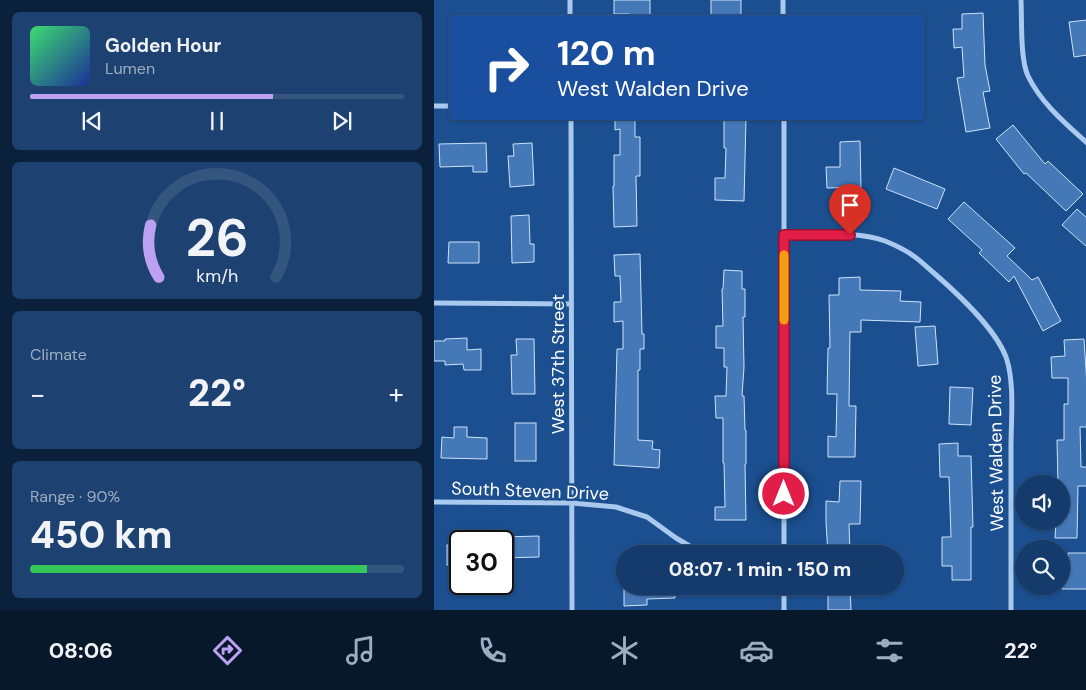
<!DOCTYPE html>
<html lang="en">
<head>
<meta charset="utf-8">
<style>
	body { margin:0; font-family:"DM Sans",sans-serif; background:#1d4271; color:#f1f3f6; height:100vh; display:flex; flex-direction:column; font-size:19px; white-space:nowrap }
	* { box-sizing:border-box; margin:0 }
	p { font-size:16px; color:#9dadc1 }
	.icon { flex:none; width:28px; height:28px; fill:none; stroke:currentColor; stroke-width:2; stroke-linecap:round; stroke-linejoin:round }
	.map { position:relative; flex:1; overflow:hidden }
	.drawer { display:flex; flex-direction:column; gap:12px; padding:12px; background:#0b203b; width:434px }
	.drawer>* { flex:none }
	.banner { position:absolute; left:15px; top:15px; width:475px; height:105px; border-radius:5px; box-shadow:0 1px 4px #0004,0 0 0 1px #33557e; background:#1a4fa0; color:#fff; overflow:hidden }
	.fabs { position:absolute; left:581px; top:475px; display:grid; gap:10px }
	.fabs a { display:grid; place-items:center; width:55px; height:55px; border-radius:50%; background:#143b6b; box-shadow:0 1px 4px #0004,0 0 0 1px #33557e; font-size:25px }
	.speed { position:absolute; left:15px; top:530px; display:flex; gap:10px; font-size:25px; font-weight:700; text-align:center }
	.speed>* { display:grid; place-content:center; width:65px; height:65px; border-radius:50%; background:#143b6b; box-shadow:0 1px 4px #0004,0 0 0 1px #33557e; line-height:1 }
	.speed .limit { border:2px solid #111; border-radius:8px; background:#fff; color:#111 }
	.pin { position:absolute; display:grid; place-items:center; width:42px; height:42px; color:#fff; margin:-51px -21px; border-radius:50% 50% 50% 0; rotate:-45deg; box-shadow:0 0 5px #0007 }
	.pin .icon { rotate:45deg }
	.me { position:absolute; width:55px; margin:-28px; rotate:0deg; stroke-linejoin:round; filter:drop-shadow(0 0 4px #0008) }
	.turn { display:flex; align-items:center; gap:18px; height:105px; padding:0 25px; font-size:22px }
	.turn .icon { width:65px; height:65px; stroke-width:2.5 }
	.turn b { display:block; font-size:35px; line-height:42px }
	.big { font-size:38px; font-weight:800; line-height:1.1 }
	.drawer .card { flex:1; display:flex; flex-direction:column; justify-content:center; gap:8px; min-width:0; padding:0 18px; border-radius:8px; background:#1d4271 }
	.drawer .dial { align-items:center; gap:0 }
	.dial svg { height:130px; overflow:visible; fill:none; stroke:#33557e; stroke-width:7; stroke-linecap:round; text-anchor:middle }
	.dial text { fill:#f1f3f6; stroke:none }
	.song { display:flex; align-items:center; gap:15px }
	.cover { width:60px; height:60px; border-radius:8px; background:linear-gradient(135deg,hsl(140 70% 55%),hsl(230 70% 35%)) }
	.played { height:5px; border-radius:2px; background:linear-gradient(90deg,#bca0f2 65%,#33557e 65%) }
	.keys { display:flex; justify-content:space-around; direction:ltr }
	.heat { display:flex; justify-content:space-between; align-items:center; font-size:28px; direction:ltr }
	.charge { height:8px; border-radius:4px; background:linear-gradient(90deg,#34c759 90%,#33557e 0) }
	.trip { position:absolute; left:182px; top:545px; width:288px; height:50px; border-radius:25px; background:#143b6b; box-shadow:0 1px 4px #0004,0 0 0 1px #33557e; font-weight:800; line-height:50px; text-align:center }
	.tab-bar { display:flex; height:80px; justify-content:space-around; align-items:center; background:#08182b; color:#9dadc1 }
	.tab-bar .icon { width:35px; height:35px }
	.tab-bar .current { color:#bca0f2 }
	.tab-bar b { font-size:22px; color:#f1f3f6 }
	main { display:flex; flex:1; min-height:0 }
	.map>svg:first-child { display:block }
</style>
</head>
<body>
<main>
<section class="drawer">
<div class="card">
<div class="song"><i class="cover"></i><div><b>Golden Hour</b><p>Lumen</p></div></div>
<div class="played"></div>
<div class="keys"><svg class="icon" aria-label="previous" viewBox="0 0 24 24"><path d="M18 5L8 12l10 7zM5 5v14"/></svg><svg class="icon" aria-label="pause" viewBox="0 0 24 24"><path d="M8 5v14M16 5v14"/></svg><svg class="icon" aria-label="next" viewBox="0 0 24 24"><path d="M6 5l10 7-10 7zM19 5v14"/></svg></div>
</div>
<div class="card dial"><svg viewBox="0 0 100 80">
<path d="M14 69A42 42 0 1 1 86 69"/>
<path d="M14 69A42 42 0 0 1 9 37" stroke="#bca0f2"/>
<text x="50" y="56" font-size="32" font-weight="700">26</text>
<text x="50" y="72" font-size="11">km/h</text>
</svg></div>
<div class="card"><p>Climate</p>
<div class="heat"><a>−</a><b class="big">22°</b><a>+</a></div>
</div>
<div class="card"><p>Range · 90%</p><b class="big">450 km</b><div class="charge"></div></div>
</section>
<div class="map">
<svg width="653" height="610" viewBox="0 0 653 610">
	<rect width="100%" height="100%" fill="#1b4f8f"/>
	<g fill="#4478b7" stroke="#cfe3fa">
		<path d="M180 0H216V18H195V14H180Z"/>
		<rect x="277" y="0" width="30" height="18"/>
		<path d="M549 13 551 65 556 91 549 92 556 128 532 132 523 78 530 77 528 47 520 48 519 29H528V14Z"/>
		<path d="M653 20V55L640 57 635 22Z"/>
		<path d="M181 118H201V137H206V176H202L203 226 180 227 179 186H180V155H186V129L181 130Z"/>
		<path d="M290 118H312L310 201 281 200V178H291L292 148H290Z"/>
		<path d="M579 125 611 164 614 161 649 194 632 211 592 173 590 174 562 139Z"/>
		<path d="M426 141 427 187 393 188 392 167H406V142Z"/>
		<path d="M52 143 53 172H39V166L6 167 5 144Z"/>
		<path d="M98 143 100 185 76 187 74 156H80L79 144Z"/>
		<path d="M460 168 511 189 503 209 452 189Z"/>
		<path d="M530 202 581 248 573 256 598 280 604 277 627 321 609 331 580 276 575 282 545 253 548 250 514 219Z"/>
		<path d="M643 209 653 218V247L628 225Z"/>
		<path d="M95 215 96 244H100V262L78 263 77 216Z"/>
		<path d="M15 242H45V263H14Z"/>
		<path d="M206 254 208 334H210V349H206V370H204V440L219 441 218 449 226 450 225 468 180 465 183 349H189V321L180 322V302H187L186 276H181L180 255Z"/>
		<path d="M290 270 308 271V289H311V317H309L310 367 308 396H310L311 430H312V464H311L312 520H281V507H291L290 463H289V418H282L281 396H292L293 367H290V348H282V326H289L288 289H289Z"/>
		<path d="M426 277V290L467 291 466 301 487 302 486 322 427 320V332H416L415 406H422L421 457H394V436L402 437 403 394H393L394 348H396L395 295H405V278Z"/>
		<path d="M501 326 504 364 484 366 481 327Z"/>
		<path d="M33 338V350L47 349V370H30L29 364 11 365V361H0V341H11V339Z"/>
		<path d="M82 339H100L101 394H78L77 355H83Z"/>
		<path d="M650 339 653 386V427H646L647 467H653V486H644L643 538H621L622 521H628V484H624L623 440H630V404H634V378H618L617 357 631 356 630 340Z"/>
		<path d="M516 387 539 388 537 425 515 424Z"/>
		<rect x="81" y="423" width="21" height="38"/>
		<path d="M20 427H33V437L53 438V459L7 458 8 437 20 438Z"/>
		<path d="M524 443V456H537L539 527H537V580H518V566H508V537H517L515 477H506L505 444Z"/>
		<path d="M406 481H427L426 524H415L416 554H394L392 523V501L405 502Z"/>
		<path d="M105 536V557L69 558V537Z"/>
		<rect x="13" y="545" width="13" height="20"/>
		<path d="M634 553H653V589H628V569H634Z"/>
		<path d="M190 586H241V598L213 599V605L190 606Z"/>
		<path d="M394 587H416L417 610H394Z"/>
	</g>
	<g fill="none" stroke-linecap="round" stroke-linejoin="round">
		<g stroke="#a9c9ee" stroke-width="5">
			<path d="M136 0V18"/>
			<path d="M349 0V18"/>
			<path d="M587 0C588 20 586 59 594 76 607 103 631 123 653 143"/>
			<path d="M0 106H18"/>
			<path d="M137 118 138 610"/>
			<path d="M350 118V554"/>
			<path d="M350 235C379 235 425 231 451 241 461 245 473 251 481 257 488 262 495 269 501 274 525 295 561 328 572 357 581 383 577 420 577 447 577 502 577 556 577 610"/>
			<path d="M0 303 137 304"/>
			<path d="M0 502 138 503 182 507 213 517 242 538 269 554"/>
			<path d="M350 610V586"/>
		</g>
	</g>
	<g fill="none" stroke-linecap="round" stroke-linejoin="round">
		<g stroke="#92132f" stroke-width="12">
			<path id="route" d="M350 494V235H416"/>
		</g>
		<use href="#route" stroke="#e11d48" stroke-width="9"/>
		<path stroke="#f59e0b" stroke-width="9" d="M350 255V320"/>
	</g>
	<g text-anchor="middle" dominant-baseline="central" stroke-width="5" stroke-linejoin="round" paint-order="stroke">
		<g font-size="18" fill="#fff" stroke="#1b4f8f">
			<text transform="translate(124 364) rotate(-90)">West 37th Street</text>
			<text transform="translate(562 453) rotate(-91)">West Walden Drive</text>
			<text transform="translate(96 491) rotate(2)">South Steven Drive</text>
		</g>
	</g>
</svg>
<div class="fabs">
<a><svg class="icon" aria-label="sound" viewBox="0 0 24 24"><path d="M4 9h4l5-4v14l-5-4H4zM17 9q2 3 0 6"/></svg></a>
<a><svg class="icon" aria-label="search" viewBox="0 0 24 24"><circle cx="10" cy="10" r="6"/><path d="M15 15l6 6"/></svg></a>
</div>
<div class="speed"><div class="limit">30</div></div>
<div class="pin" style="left:416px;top:235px;background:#d93025"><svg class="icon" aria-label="arrive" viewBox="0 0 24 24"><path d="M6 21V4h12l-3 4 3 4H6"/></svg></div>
<svg class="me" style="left:350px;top:494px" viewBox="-20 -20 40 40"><circle r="17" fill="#e11d48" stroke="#fff" stroke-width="3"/><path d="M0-11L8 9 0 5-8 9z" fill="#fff"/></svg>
<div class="trip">08:07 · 1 min · 150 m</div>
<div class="banner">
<div class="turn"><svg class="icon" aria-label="right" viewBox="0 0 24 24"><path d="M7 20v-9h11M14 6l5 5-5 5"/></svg><div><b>120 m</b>West Walden Drive</div></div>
</div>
</div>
</main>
<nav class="tab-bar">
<b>08:06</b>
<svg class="icon current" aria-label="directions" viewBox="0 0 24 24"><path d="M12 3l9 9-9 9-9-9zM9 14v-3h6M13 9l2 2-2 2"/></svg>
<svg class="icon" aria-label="music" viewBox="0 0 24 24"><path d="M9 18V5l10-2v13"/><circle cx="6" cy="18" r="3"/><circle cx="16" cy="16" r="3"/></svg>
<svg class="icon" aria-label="phone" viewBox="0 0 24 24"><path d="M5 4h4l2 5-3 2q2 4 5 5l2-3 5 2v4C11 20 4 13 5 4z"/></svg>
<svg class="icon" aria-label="climate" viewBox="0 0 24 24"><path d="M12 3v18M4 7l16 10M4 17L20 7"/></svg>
<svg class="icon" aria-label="car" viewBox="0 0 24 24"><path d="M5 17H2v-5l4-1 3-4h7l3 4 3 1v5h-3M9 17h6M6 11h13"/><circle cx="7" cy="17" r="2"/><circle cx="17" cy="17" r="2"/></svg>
<svg class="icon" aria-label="filters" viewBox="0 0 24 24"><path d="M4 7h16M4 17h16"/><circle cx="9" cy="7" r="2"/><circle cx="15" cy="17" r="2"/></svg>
<b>22°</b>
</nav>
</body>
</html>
